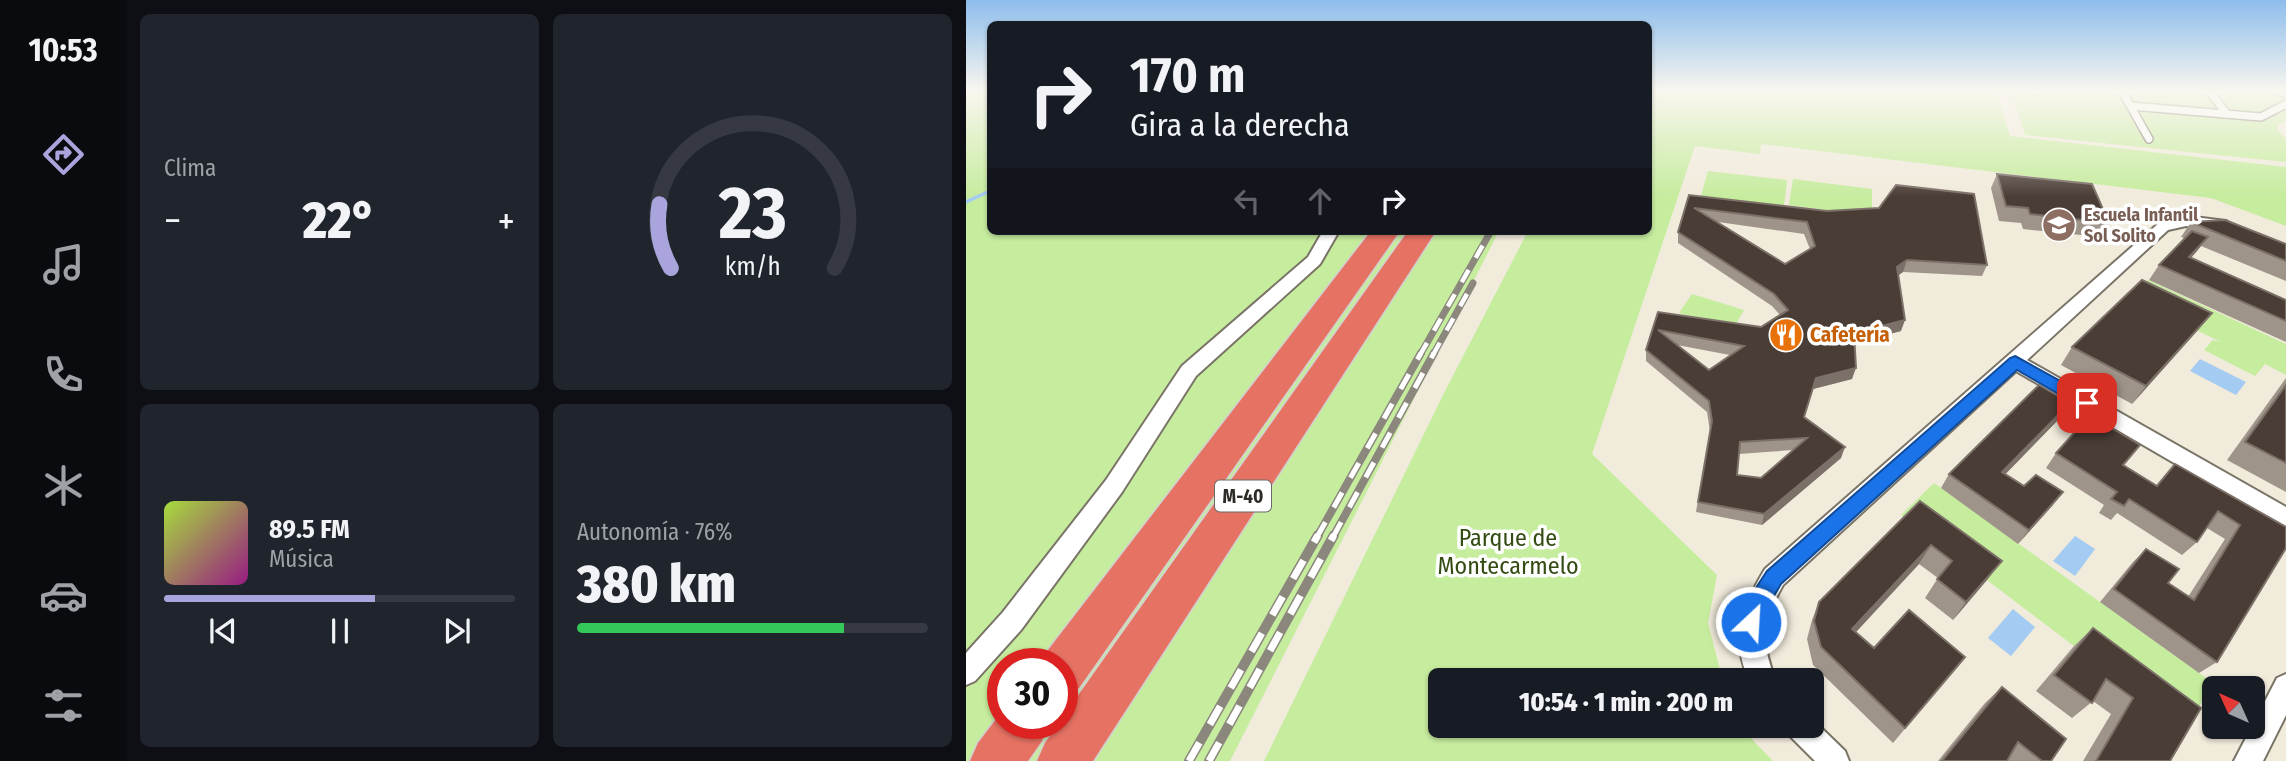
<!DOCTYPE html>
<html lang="es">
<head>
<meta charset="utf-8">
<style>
	body { margin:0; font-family:"Fira Sans Condensed",sans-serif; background:#20242c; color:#f1f3f6; height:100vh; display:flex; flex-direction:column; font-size:26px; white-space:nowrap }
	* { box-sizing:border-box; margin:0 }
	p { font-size:23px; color:#9ea1a6 }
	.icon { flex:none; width:38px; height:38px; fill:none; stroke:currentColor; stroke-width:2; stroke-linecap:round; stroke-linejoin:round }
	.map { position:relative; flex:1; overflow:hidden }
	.drawer { display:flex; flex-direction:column; gap:14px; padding:14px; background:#0d0f14; width:840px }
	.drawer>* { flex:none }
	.banner { position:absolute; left:21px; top:21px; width:665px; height:214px; border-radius:10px; box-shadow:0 2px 5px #0004; background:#171b24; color:#f1f3f6; overflow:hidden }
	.needle { width:46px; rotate:315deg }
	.controls { position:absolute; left:1236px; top:676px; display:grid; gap:14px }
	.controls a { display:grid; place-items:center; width:63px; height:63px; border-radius:10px; background:#171b24; box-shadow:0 2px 5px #0004; font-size:35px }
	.speed { position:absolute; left:21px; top:648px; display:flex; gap:14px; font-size:35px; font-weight:700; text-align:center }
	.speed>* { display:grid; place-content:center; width:91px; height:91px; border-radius:50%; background:#171b24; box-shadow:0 2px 5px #0004; line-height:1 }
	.speed .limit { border:10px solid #d22; background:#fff; color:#111 }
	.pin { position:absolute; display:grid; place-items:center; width:60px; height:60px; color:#fff; margin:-30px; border-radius:14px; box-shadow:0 4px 10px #0006 }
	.me { position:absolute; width:77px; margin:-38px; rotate:25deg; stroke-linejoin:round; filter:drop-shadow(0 0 5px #0008) }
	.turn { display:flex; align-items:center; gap:24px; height:147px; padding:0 28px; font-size:32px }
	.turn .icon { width:91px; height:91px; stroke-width:2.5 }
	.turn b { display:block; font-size:49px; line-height:60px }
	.lanes { display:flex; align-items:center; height:66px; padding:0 28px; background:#0003; justify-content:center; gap:35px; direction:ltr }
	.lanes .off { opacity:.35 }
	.big { font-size:52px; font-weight:800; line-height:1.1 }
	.drawer .widget { flex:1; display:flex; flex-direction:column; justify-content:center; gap:10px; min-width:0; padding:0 24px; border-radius:10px; background:#20242c }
	.drawer .dial { align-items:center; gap:0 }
	.dial svg { height:182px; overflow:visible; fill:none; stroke:#363941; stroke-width:7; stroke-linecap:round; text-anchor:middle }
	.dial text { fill:#f1f3f6; stroke:none }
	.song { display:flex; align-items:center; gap:21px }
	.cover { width:84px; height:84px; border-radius:10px; background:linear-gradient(135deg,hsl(80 70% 55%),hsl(310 70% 35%)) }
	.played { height:7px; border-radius:4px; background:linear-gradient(90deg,#a9a4db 60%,#363941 60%) }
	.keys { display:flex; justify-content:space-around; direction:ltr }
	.heat { display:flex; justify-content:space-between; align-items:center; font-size:38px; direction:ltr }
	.charge { height:10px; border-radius:5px; background:linear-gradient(90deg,#34c759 76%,#363941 0) }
	.drawer .tiles { flex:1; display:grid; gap:14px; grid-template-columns:repeat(2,1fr) }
	.trip { position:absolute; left:462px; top:668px; width:396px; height:70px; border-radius:10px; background:#171b24; box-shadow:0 2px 5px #0004; font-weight:800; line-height:70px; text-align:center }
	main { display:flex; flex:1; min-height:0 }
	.dock { display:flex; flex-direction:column; width:126px; justify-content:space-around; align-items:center; background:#090b0e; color:#9ea1a6 }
	.dock .icon { width:49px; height:49px }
	.dock .current { color:#a9a4db }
	.dock b { font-size:32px; color:#f1f3f6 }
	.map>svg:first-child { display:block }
</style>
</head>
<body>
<main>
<nav class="dock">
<b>10:53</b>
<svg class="icon current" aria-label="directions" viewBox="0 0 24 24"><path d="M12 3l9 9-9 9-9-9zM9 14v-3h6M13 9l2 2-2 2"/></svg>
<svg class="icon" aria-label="music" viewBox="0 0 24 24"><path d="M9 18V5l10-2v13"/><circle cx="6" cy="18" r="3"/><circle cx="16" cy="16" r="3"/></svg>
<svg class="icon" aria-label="phone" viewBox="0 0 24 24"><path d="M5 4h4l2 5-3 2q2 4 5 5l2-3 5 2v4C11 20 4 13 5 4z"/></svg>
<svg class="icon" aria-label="climate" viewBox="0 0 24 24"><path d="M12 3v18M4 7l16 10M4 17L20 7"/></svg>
<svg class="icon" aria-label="car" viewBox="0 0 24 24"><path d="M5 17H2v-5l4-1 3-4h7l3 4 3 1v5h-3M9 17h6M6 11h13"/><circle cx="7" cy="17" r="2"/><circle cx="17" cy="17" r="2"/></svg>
<svg class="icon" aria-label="filters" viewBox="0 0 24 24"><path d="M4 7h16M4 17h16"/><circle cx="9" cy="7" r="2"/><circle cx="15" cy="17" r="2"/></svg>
</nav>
<section class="drawer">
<div class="tiles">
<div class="widget"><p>Clima</p>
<div class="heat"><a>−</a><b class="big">22°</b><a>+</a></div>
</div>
<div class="widget dial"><svg viewBox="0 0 100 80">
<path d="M14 69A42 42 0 1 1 86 69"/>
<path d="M14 69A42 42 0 0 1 9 41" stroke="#a9a4db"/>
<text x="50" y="56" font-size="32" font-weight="700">23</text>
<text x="50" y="72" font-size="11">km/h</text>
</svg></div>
<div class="widget">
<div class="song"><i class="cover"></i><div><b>89.5 FM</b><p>Música</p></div></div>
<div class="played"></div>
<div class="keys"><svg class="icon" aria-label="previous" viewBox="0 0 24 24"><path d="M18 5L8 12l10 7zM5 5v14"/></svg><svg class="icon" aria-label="pause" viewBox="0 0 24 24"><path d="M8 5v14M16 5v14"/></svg><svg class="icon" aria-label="next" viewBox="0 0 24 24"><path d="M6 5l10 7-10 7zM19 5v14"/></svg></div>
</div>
<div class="widget"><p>Autonomía · 76%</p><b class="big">380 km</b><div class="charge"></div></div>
</div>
</section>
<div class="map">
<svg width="1320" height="761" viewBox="0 0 1320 761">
	<rect width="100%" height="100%" fill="#f1ebdc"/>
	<g fill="#c6ec9e" fill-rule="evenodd">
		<path d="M0 91H24V231H533L264 761H0ZM37 663H96V723H37Z"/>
		<path d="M683 91H1030L1044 136 1320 167V226L1245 198 795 144 794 154 729 146 626 454 751 575 742 623 757 681H474V726H773L807 761H298L478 393 562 231H682Z"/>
		<path d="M1045 91H1320V120L1312 125 1311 130 1320 139V162L1059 135Z"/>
		<path d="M742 171 821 180 818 206 735 196Z"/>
		<path d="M827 179 906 189V216L823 205Z"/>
		<path d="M1182 280 1320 344V375L1299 364 1289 376 1238 350 1247 340 1255 342 1164 298Z"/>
		<path d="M726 294 778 310 766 331 713 313Z"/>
		<path d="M968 483 1247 683 1219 730 935 515Z"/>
	</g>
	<g fill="#a4cbf2">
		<path d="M1234 359 1280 382 1270 395 1224 371Z"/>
		<path d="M1109 536 1129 549 1109 576 1087 561Z"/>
		<path d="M1047 609 1069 627 1045 656 1022 638Z"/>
	</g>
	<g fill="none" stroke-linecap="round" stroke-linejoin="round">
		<path stroke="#a4cbf2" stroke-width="3.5" d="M0 202 24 191"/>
		<g stroke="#7a7467" stroke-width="10">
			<g id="service">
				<path d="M1156 91 1183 139"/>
				<path d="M1243 91 1261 114"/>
				<path d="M1311 91 1320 94"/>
				<path d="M1165 106 1295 117 1320 104"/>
			</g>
		</g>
		<g stroke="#7a7467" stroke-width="4">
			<g id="minor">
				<path d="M1220 216 1260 221 1268 226 1260 231 1220 226 1202 230 1061 360 1320 507V528L1050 371 817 585C796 622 794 641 810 681H783C764 636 775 609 799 569L1192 224Z"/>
				<path d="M357 231H373L354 264 230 376 156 492 55 630 9 681 0 685V653L37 612 140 480 216 366 342 257Z"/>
				<path d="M1320 674V715L1297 761H1268L1311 678Z"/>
				<path d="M845 718 879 751 883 761H849L824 736 820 726H845Z"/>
			</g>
		</g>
		<g stroke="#d1d0cf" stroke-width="3">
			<g id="motorway">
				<path d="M405 231H434L113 688 96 695V663H75L79 654Z"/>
				<path d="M442 231H470L127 761H71L79 743 93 723H96V718Z"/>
				<path d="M37 710V723H83L76 741 62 761H4L12 743Z"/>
			</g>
		</g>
		<use href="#service" stroke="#fff" stroke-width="7"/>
		<use href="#minor" fill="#fff" fill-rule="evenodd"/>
		<use href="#motorway" fill="#e67263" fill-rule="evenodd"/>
		<g stroke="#8b877d" stroke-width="7">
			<g id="rail-far2">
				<path d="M454 355 525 231"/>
				<path d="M467 355 507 283"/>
			</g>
		</g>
		<g stroke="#8b877d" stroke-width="8">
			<g id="rail-far1">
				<path d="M351 537 455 353"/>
				<path d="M367 537 468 353"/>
			</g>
		</g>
		<g stroke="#8b877d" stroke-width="10">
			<g id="rail">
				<path d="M223 761 352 535"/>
				<path d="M243 761 368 535"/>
			</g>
		</g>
		<use href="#rail-far2" stroke="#fff" stroke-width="4.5" stroke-dasharray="14" stroke-linecap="butt"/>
		<use href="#rail-far1" stroke="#fff" stroke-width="5" stroke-dasharray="17" stroke-linecap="butt"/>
		<use href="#rail" stroke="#fff" stroke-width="7" stroke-dasharray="21" stroke-linecap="butt"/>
	</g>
	<g fill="#9e9489" fill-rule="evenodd">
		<path d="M1031 174 1143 223 1134 237 1057 229 1055 223 1033 221 1025 188Z"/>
		<path d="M723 195 861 211 913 208 1021 265 1016 276 937 272 933 275 935 331 889 343 886 379 847 389 838 418 875 458 796 525 730 512 744 431 741 412 680 361V350L692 312 795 327 814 315 806 306 712 243V232ZM752 222 838 234 844 249 819 264ZM711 345 764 355 743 370ZM827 450 795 478 771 475 773 454Z"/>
		<path d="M1225 222 1320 244V281L1235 246 1225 258 1320 300V342L1183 280 1193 265 1218 238 1215 237Z"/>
		<path d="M1246 313 1231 331 1166 404 1095 365 1106 347Z"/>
		<path d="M1320 378V492L1261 460Z"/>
		<path d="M1094 418 1039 474 1058 486 1097 492 1086 506 1052 544 975 488 983 474Z"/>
		<path d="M1090 453 1190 486 1209 464 1320 527 1251 662 1233 673 1134 602 1167 562 1180 549 1202 583 1222 597 1259 539 1241 528 1231 542 1216 555 1151 513 1145 520 1133 513 1138 505 1080 468Z"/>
		<path d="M954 501 1021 580 987 620 959 598 972 578 953 564 890 632 908 648 999 657 927 743 847 665 841 639 846 620 853 602Z"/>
		<path d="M1127 628 1204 761H1117L1145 714 1127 701 1106 718 1070 691 1108 646Z"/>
		<path d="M1036 687 1085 761H972L1019 703Z"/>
	</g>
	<g fill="#7c7168">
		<path d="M1242 237 1231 251 1212 272 1223 257Z"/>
		<path d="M941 260 937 272 928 278 931 267Z"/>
		<path d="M1246 313 1231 331 1166 404 1180 386Z"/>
		<path d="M939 320 935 331 885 344 888 333Z"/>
		<path d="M890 368 886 379 847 389 850 378Z"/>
		<path d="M1104 403 1094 418 1027 487 1036 472Z"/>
		<path d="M879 447 875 458 796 525 798 514Z"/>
		<path d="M1097 492 1086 506 1052 544 1063 530Z"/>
		<path d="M965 545 953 564 877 646 886 629Z"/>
		<path d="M1036 561 1021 580 987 620 1000 602Z"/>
	</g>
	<g fill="#4a3d36" stroke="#7c7168" stroke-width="2" fill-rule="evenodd">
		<path d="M1031 174 1126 184 1143 223 1064 214 1062 208 1040 206Z"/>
		<path d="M930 185 1008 194 1021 265 941 260 931 267 939 320 888 333 890 368 850 378 838 417 879 447 798 514 732 502 746 421 743 401 680 350 692 312 795 327 822 310 808 294 712 232 723 195 861 211 913 208ZM728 208 841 222 849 246 819 264ZM692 330 778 346 743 370ZM841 438 795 478 771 475 774 442Z"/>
		<path d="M1259 220 1320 244V261L1225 222Z"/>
		<path d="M1226 231 1242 237 1223 257 1320 300V321L1193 265Z"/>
		<path d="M1176 280 1246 313 1180 386 1106 347Z"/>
		<path d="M1073 385 1104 403 1036 472 1058 486 1070 475 1097 492 1063 530 983 474Z"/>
		<path d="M1320 385V463L1279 442Z"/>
		<path d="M1124 415 1174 445 1157 465 1191 486 1209 464 1320 527V548L1251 662 1148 589 1180 549 1213 569 1202 583 1228 600 1274 525 1252 511 1231 542 1163 499 1158 506 1145 499 1151 492 1090 453Z"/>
		<path d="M954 501 1036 561 1000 602 971 579 986 561 965 545 886 629 908 648 943 610 999 657 939 728 855 647 848 621 853 602Z"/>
		<path d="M1127 628 1235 708 1204 761H1130L1167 698 1140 679 1126 703 1088 675Z"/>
		<path d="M1036 687 1100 739 1085 761H1076L1052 742 1041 761H976Z"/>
	</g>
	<linearGradient id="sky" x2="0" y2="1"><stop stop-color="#8dbdec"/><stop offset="0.46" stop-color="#f9f6ef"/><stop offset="1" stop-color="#f9f6ef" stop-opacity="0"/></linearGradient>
	<rect width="1320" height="197" fill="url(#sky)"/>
	<path fill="#1a73e8" stroke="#114b97" stroke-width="2" d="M1049 356 1127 399 1129 403 1127 407H1115L1051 370 815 584 802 606 793 629 785 632 778 629 775 622 786 594 801 571 1044 358Z"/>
	<defs>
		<g id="school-disc" transform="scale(1.75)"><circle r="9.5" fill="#8d6e63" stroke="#fff"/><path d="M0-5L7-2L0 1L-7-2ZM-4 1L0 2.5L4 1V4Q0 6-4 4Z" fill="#fff"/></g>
		<g id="restaurant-disc" transform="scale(1.75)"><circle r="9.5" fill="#e8710a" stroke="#fff"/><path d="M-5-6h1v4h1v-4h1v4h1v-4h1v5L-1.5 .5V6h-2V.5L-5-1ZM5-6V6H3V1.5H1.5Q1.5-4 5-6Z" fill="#fff"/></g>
	</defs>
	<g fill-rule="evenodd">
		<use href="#school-disc" x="1093" y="225"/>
		<use href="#restaurant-disc" x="820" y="335"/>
	</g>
	<g text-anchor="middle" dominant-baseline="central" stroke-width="7" stroke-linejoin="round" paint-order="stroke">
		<g font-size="18" font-weight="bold" fill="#785e54" stroke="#fff" text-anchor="start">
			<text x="1118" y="215">Escuela Infantil<tspan x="1118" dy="21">Sol Solito</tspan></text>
		</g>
		<rect fill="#fff" stroke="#6d6b67" stroke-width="2" x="249" y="480.5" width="56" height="31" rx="5"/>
		<g font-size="19" font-weight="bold" fill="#2e2b26">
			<text x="277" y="496">M-40</text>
		</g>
		<g font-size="21" font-weight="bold" fill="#c56008" stroke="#fff" text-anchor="start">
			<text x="844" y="335">Cafetería</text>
		</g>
		<g font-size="24" fill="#344c13" stroke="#fff">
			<text x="542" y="538">Parque de<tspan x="542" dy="28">Montecarmelo</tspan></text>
		</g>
	</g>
</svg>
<div class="controls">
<a><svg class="needle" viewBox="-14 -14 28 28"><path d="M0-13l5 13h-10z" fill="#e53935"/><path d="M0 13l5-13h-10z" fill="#9ea1a6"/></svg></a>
</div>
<div class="speed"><div class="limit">30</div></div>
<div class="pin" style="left:1121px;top:403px;background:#d93025"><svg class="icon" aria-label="arrive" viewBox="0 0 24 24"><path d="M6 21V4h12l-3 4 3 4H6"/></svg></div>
<svg class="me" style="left:785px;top:622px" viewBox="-20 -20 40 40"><circle r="17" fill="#1a73e8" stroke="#fff" stroke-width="3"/><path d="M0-11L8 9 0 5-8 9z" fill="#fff"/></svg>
<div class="trip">10:54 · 1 min · 200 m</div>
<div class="banner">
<div class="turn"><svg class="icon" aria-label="right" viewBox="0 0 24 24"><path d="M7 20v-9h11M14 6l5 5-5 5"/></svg><div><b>170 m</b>Gira a la derecha</div></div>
<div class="lanes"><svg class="icon off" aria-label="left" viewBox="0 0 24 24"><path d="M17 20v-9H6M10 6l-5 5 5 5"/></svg><svg class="icon off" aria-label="ahead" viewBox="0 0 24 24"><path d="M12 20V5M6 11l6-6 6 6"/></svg><svg class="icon" aria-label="right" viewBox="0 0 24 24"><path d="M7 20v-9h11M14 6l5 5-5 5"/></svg></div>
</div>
</div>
</main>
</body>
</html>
